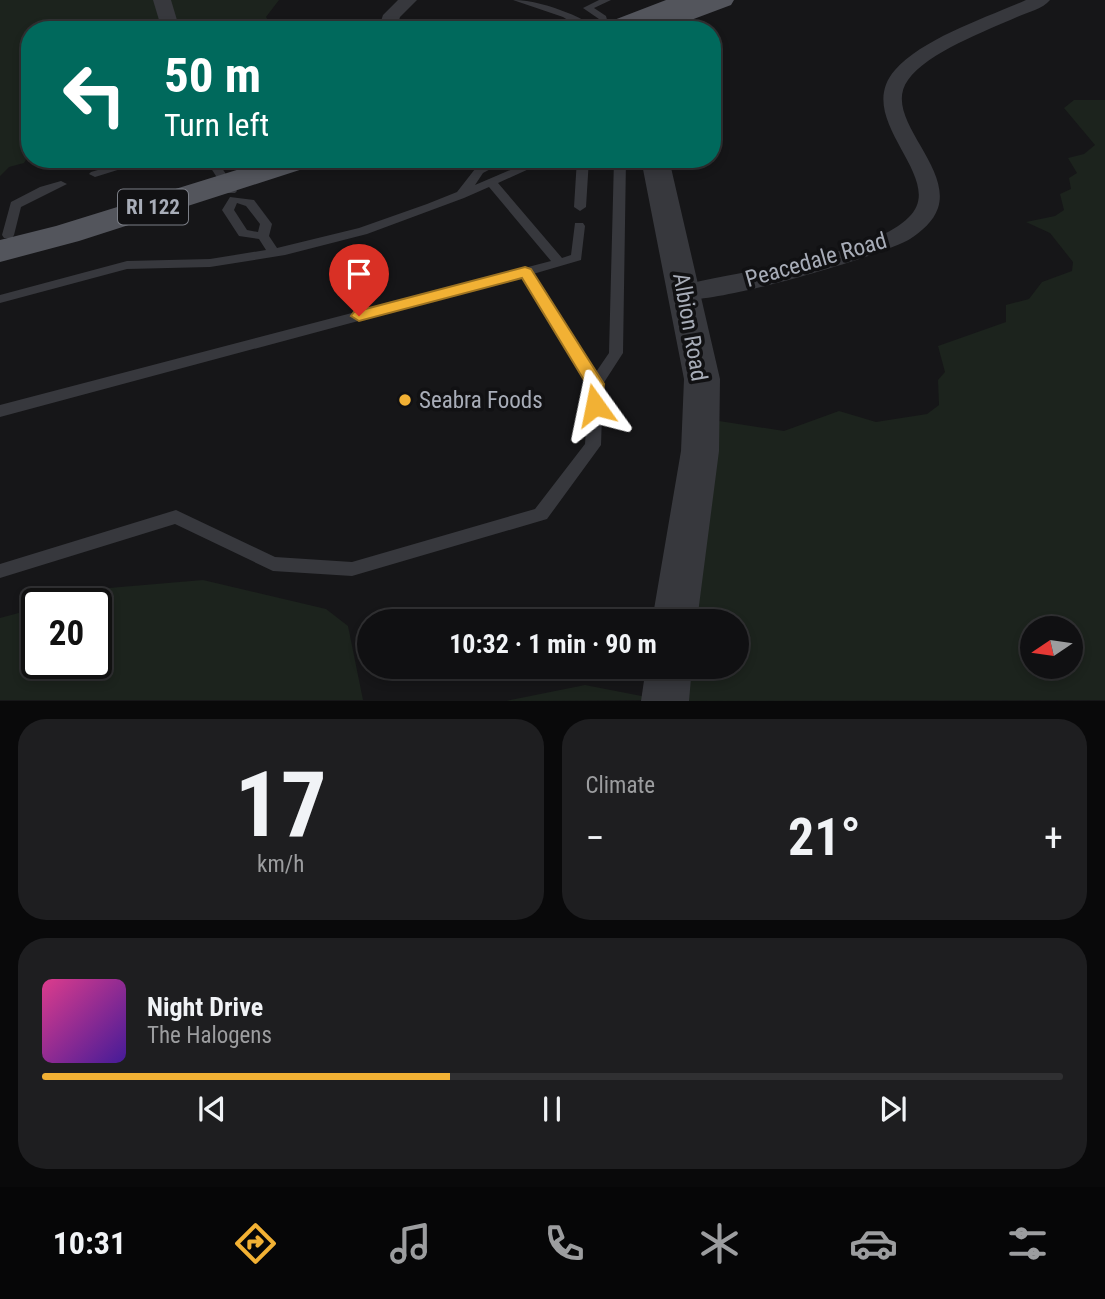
<!DOCTYPE html>
<html lang="en">
<head>
<meta charset="utf-8">
<style>
	body { margin:0; font-family:"Roboto Condensed",sans-serif; background:#1e1e20; color:#f1f3f6; height:100vh; display:flex; flex-direction:column; font-size:26px; white-space:nowrap }
	* { box-sizing:border-box; margin:0 }
	p { font-size:23px; color:#9c9d9f }
	.icon { flex:none; width:38px; height:38px; fill:none; stroke:currentColor; stroke-width:2; stroke-linecap:round; stroke-linejoin:round }
	.map { position:relative; height:701px; overflow:hidden }
	.drawer { display:flex; flex-direction:column; gap:18px; padding:18px; background:#09090a; flex:1 }
	.drawer>* { flex:none }
	.guide { position:absolute; left:21px; top:21px; width:700px; height:147px; border-radius:28px; box-shadow:0 4px 10px #0003,0 0 0 2px #303032; background:#00695c; color:#fff; overflow:hidden }
	.needle { width:46px; rotate:257deg }
	.tools { position:absolute; left:1020px; top:616px; display:grid; gap:14px }
	.tools a { display:grid; place-items:center; width:63px; height:63px; border-radius:50%; background:#101012; box-shadow:0 4px 10px #0003,0 0 0 2px #303032; font-size:35px }
	.speed { position:absolute; left:21px; top:588px; display:flex; gap:14px; font-size:35px; font-weight:700; text-align:center }
	.speed>* { display:grid; place-content:center; width:91px; height:91px; border-radius:50%; background:#101012; box-shadow:0 4px 10px #0003,0 0 0 2px #303032; line-height:1 }
	.speed .limit { border:4px solid #111; border-radius:10px; background:#fff; color:#111 }
	.pin { position:absolute; display:grid; place-items:center; width:60px; height:60px; color:#fff; margin:-72px -30px; border-radius:50% 50% 50% 0; rotate:-45deg; box-shadow:0 0 7px #0007 }
	.pin .icon { rotate:45deg }
	.me { position:absolute; width:77px; margin:-38px; rotate:348deg; stroke-linejoin:round; filter:drop-shadow(0 0 5px #0008) }
	.turn { display:flex; align-items:center; gap:24px; height:147px; padding:0 28px; font-size:32px }
	.turn .icon { width:91px; height:91px; stroke-width:2.5 }
	.turn b { display:block; font-size:49px; line-height:60px }
	.big { font-size:52px; font-weight:700; line-height:1.1 }
	.drawer .tile { flex:1; display:flex; flex-direction:column; justify-content:center; gap:10px; min-width:0; padding:0 24px; border-radius:28px; background:#1e1e20 }
	.drawer .dial { align-items:center; gap:0 }
	.dial b { font-size:91px; line-height:1 }
	.song { display:flex; align-items:center; gap:21px }
	.cover { width:84px; height:84px; border-radius:10px; background:linear-gradient(135deg,hsl(330 70% 55%),hsl(260 70% 35%)) }
	.played { height:7px; border-radius:4px; background:linear-gradient(90deg,#f2b134 40%,#303032 40%) }
	.keys { display:flex; justify-content:space-around; direction:ltr }
	.heat { display:flex; justify-content:space-between; align-items:center; font-size:38px; direction:ltr }
	.drawer .tiles { flex:1; display:grid; gap:18px; grid-template-columns:1fr 1fr }
	.tile:last-child { grid-column:span 2 }
	.trip { position:absolute; left:357px; top:609px; width:392px; height:70px; border-radius:35px; background:#101012; box-shadow:0 4px 10px #0003,0 0 0 2px #303032; font-weight:700; line-height:70px; text-align:center }
	.tab-bar { display:flex; height:112px; justify-content:space-around; align-items:center; background:#060607; color:#9c9d9f }
	.tab-bar .icon { width:49px; height:49px }
	.tab-bar .selected { color:#f2b134 }
	.tab-bar b { font-size:32px; color:#f1f3f6 }
	.map>svg:first-child { display:block }
</style>
</head>
<body>
<div class="map">
<svg width="1105" height="701" viewBox="0 0 1105 701">
	<rect width="100%" height="100%" fill="#161618"/>
	<g fill="#1c231d" fill-rule="evenodd">
		<path d="M0 0H279L266 17 272 26 281 28 30 30V94L26 99 30 102V153L24 163 9 167 0 176Z"/>
		<path d="M1074 100H1105V700L673 701 679 667H737V621H685L708 434 719 421 784 431 839 411 876 422 927 414 939 405 938 380 945 372 938 346 1006 322V305L1029 299 1042 282 1072 271 1073 262 1050 233 1026 222 1055 216 1064 210 1060 194 1071 189 1069 178 1077 173 1068 158 1084 154 1095 145 1064 108ZM1032 628H1071V667H1032Z"/>
		<path d="M203 580 326 609 348 626 363 700H0V618L37 608V663H96V604H53L109 588Z"/>
		<path d="M585 685 662 700 506 701Z"/>
	</g>
	<g fill="none" stroke-linecap="round" stroke-linejoin="round">
		<g fill="#37383d" fill-rule="evenodd">
			<path d="M513 0C531 0 551 6 568 13 579 17 587 23 599 26V19L583 8 599 0H611L594 8 606 16 609 27 612 30 579 27 563 17Z"/>
			<path d="M135 159H153L95 177 89 174 91 172Z"/>
			<path d="M205 159H216L237 191 235 193H227Z"/>
			<path d="M495 159H509L483 173 475 185 536 159H551L498 183 562 258 571 255 575 223H583L585 226 581 260 533 274 596 372 609 353 614 159H626L623 353 603 384 601 445 547 519 352 576 273 571 175 524 0 578V564L176 510 275 557 352 562 535 509 585 444 589 384 522 277 0 417V405L551 261 489 187 464 198 367 234 285 255 210 267 127 269 0 303V295L127 261 210 259 266 250 259 239 239 236 237 233 222 210 230 197 254 200 272 224 269 236 277 248 359 228 427 204 457 192 475 169ZM237 203 246 206 260 224 258 232 247 230 234 210Z"/>
			<path d="M577 159H589L586 207 580 211 574 207Z"/>
			<path d="M61 181 67 184 21 207 14 235 12 238H4L2 235 11 202 40 187Z"/>
		</g>
		<g fill="#37383d" fill-rule="evenodd">
			<path d="M153 0H171L180 30H162Z"/>
			<path d="M398 0H417L400 17 396 30H378L383 15Z"/>
			<path d="M1026 0H1050C1043 9 1028 12 1017 17 986 31 928 52 908 80 881 117 952 165 938 208 933 222 922 231 910 239 880 257 706 307 676 299L672 293 676 287C733 271 868 258 909 217 949 178 851 120 895 70 923 38 988 17 1026 0Z"/>
		</g>
		<g fill="#37383d" fill-rule="evenodd">
			<path d="M641 159H669L720 379 719 451 697 621H652L681 451 684 379Z"/>
			<path d="M646 667H692L689 701H641Z"/>
		</g>
		<g fill="#53555c" fill-rule="evenodd">
			<path d="M666 0H734L731 5 667 29 658 27 655 21 633 30H598L601 25Z"/>
			<path d="M272 159H319L315 165 79 241 0 262V240L56 226Z"/>
		</g>
	</g>
	<path fill="#f2b134" stroke="#9d7322" stroke-width="2" d="M525 267 531 269 604 384 601 409H589L587 385 522 278 359 321 351 316 354 312Z"/>
	<circle fill="#f2b134" stroke="#111113" stroke-width="2.5" cx="405" cy="400" r="7"/>
	<g text-anchor="middle" dominant-baseline="central" stroke-width="7" stroke-linejoin="round" paint-order="stroke">
		<rect fill="#111113" stroke="#7b7e86" stroke-width="2" x="118" y="189.5" width="70" height="35" rx="5"/>
		<g font-size="21" font-weight="bold" fill="#a8adb8">
			<text x="153" y="207">RI 122</text>
		</g>
		<g font-size="23" fill="#a8adb8" stroke="#111113">
			<text transform="translate(816 260) rotate(-16)">Peacedale Road</text>
			<text transform="translate(690 327) rotate(80)">Albion Road</text>
		</g>
		<g font-size="23" fill="#a8adb8" stroke="#111113" text-anchor="start">
			<text x="419" y="400">Seabra Foods</text>
		</g>
	</g>
</svg>
<div class="tools">
<a><svg class="needle" viewBox="-14 -14 28 28"><path d="M0-13l5 13h-10z" fill="#e53935"/><path d="M0 13l5-13h-10z" fill="#9c9d9f"/></svg></a>
</div>
<div class="speed"><div class="limit">20</div></div>
<div class="pin" style="left:359px;top:316px;background:#d93025"><svg class="icon" aria-label="arrive" viewBox="0 0 24 24"><path d="M6 21V4h12l-3 4 3 4H6"/></svg></div>
<svg class="me" style="left:595px;top:405px" viewBox="-20 -20 40 40"><path d="M0-17L14 15 0 8-14 15z" fill="#f2b134" stroke="#fff" stroke-width="4"/></svg>
<div class="trip">10:32 · 1 min · 90 m</div>
<div class="guide">
<div class="turn"><svg class="icon" aria-label="left" viewBox="0 0 24 24"><path d="M17 20v-9H6M10 6l-5 5 5 5"/></svg><div><b>50 m</b>Turn left</div></div>
</div>
</div>
<section class="drawer">
<div class="tiles">
<div class="tile dial"><b>17</b><p>km/h</p></div>
<div class="tile"><p>Climate</p>
<div class="heat"><a>−</a><b class="big">21°</b><a>+</a></div>
</div>
<div class="tile">
<div class="song"><i class="cover"></i><div><b>Night Drive</b><p>The Halogens</p></div></div>
<div class="played"></div>
<div class="keys"><svg class="icon" aria-label="previous" viewBox="0 0 24 24"><path d="M18 5L8 12l10 7zM5 5v14"/></svg><svg class="icon" aria-label="pause" viewBox="0 0 24 24"><path d="M8 5v14M16 5v14"/></svg><svg class="icon" aria-label="next" viewBox="0 0 24 24"><path d="M6 5l10 7-10 7zM19 5v14"/></svg></div>
</div>
</div>
</section>
<nav class="tab-bar">
<b>10:31</b>
<svg class="icon selected" aria-label="directions" viewBox="0 0 24 24"><path d="M12 3l9 9-9 9-9-9zM9 14v-3h6M13 9l2 2-2 2"/></svg>
<svg class="icon" aria-label="music" viewBox="0 0 24 24"><path d="M9 18V5l10-2v13"/><circle cx="6" cy="18" r="3"/><circle cx="16" cy="16" r="3"/></svg>
<svg class="icon" aria-label="phone" viewBox="0 0 24 24"><path d="M5 4h4l2 5-3 2q2 4 5 5l2-3 5 2v4C11 20 4 13 5 4z"/></svg>
<svg class="icon" aria-label="climate" viewBox="0 0 24 24"><path d="M12 3v18M4 7l16 10M4 17L20 7"/></svg>
<svg class="icon" aria-label="car" viewBox="0 0 24 24"><path d="M5 17H2v-5l4-1 3-4h7l3 4 3 1v5h-3M9 17h6M6 11h13"/><circle cx="7" cy="17" r="2"/><circle cx="17" cy="17" r="2"/></svg>
<svg class="icon" aria-label="filters" viewBox="0 0 24 24"><path d="M4 7h16M4 17h16"/><circle cx="9" cy="7" r="2"/><circle cx="15" cy="17" r="2"/></svg>
</nav>
</body>
</html>
